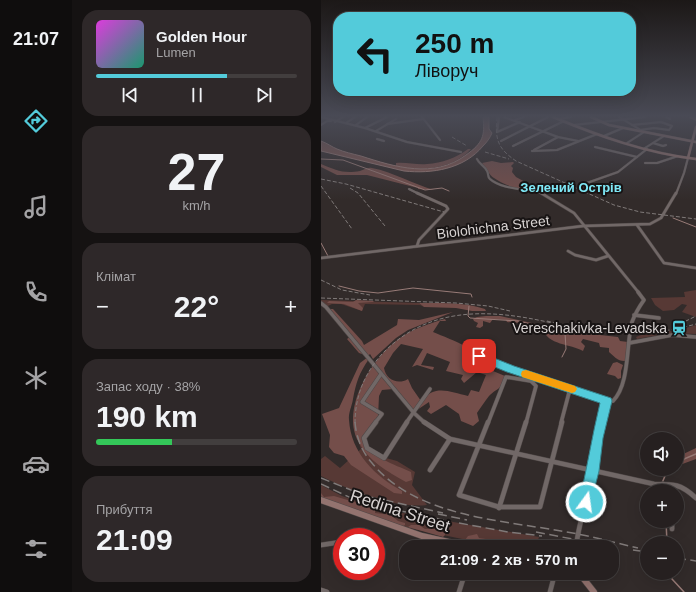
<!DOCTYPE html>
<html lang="uk">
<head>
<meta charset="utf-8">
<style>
	body { margin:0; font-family:Helvetica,sans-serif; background:#2e2829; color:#f1f3f6; height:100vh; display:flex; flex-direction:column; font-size:15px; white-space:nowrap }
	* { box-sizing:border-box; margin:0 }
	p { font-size:13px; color:#a4a3a5 }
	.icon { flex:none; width:22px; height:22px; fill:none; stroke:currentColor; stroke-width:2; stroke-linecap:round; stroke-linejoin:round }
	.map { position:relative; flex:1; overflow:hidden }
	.panel { display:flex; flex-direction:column; gap:10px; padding:10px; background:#151212; width:249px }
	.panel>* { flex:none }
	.banner { position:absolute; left:12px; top:12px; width:303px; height:84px; border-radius:16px; box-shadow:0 4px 16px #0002,0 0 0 1px #423e3e; background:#53cbda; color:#111; overflow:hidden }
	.tools { position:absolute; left:319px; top:432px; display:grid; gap:8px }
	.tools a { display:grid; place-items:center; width:44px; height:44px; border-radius:50%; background:#262020; box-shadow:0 4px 16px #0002,0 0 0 1px #423e3e; font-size:20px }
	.speed { position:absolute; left:12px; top:528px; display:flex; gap:8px; font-size:20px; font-weight:700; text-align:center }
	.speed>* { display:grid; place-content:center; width:52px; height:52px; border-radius:50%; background:#262020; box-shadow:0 4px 16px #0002,0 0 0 1px #423e3e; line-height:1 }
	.speed .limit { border:6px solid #d22; background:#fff; color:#111 }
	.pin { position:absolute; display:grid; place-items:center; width:34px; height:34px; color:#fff; margin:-17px; border-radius:8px; box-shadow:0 2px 6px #0006 }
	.me { position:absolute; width:44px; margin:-22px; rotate:14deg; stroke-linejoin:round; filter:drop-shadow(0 0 3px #0008) }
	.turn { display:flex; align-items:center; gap:14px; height:84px; padding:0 16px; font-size:18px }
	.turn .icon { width:52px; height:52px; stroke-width:2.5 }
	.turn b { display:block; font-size:28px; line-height:34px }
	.big { font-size:30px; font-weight:700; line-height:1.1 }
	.panel .tile { flex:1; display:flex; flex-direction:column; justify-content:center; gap:6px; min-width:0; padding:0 14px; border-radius:16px; background:#2e2829 }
	.panel .dial { align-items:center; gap:0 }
	.dial b { font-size:52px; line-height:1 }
	.song { display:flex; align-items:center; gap:12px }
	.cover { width:48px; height:48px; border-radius:6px; background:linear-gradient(135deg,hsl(300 70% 55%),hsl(160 70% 35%)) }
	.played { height:4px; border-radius:2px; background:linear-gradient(90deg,#53cbda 65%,#423e3e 65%) }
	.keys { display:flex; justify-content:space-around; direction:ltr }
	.heat { display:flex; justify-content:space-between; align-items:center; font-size:22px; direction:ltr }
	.charge { height:6px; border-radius:3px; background:linear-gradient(90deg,#34c759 38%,#423e3e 0) }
	.trip { position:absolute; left:78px; top:540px; width:220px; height:40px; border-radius:16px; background:#262020; box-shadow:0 4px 16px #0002,0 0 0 1px #423e3e; font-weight:700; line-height:40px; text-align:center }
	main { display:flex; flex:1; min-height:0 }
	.tab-bar { display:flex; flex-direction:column; width:72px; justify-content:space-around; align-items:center; background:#0f0d0d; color:#a4a3a5 }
	.tab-bar .icon { width:28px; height:28px }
	.tab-bar .selected { color:#53cbda }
	.tab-bar b { font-size:18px; color:#f1f3f6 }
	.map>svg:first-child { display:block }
</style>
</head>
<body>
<main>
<nav class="tab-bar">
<b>21:07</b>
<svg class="icon selected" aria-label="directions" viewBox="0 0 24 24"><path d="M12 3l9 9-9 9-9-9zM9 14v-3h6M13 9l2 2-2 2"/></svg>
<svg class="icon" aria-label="music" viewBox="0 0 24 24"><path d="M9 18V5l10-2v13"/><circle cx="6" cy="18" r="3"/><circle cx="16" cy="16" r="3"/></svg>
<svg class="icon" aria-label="phone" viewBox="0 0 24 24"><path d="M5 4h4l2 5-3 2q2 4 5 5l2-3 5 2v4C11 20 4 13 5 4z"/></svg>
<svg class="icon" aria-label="climate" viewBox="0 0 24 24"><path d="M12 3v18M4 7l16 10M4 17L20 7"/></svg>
<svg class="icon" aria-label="car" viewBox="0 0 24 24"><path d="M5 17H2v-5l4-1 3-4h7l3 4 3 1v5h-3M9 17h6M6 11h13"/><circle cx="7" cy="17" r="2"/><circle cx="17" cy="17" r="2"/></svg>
<svg class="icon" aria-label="filters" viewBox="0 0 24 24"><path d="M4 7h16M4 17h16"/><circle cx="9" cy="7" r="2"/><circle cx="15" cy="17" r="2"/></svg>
</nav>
<section class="panel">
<div class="tile">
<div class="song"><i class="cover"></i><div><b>Golden Hour</b><p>Lumen</p></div></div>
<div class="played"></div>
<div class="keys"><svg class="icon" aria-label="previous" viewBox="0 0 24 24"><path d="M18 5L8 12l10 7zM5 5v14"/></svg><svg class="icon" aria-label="pause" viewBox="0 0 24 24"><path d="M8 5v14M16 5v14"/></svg><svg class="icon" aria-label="next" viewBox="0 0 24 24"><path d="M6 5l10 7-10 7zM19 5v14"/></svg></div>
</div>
<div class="tile dial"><b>27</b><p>km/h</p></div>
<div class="tile"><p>Клімат</p>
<div class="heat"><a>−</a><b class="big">22°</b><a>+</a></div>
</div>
<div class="tile"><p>Запас ходу · 38%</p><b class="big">190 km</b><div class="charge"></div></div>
<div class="tile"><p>Прибуття</p><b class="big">21:09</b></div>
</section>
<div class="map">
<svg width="375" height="592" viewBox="0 0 375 592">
	<rect width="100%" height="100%" fill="#322b2a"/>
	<g fill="#573935">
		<path d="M375 290V317L361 312 366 305 361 304 353 310 342 311 334 305 330 298 364 297 363 292Z"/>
		<path d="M0 300 98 303 103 307 99 305 44 304 41 311 20 304H11L5 307 0 303Z"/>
		<path d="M375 325V334L348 333 316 339 315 337 320 335 358 330Z"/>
		<path d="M43 438 47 449 65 458 76 461 94 472 91 485 106 505C75 509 28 490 0 476V459L4 456 19 468 40 449 38 443Z"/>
		<path d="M0 485 21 496 59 509 218 537 215 547H180L88 528 0 497Z"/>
	</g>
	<g fill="#744e4a" fill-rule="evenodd">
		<path d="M147 149H150C133 169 99 172 75 166V163C85 162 96 165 106 164 121 163 135 158 147 149Z"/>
		<path d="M171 161 180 163 192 162 193 163 190 166 192 168 191 172 195 177 219 190C207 195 183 185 173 178 168 175 165 168 161 163Z"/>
		<path d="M0 164C15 170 22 174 39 171 43 170 46 167 51 168 72 172 92 184 113 190L97 189V188L46 175H16L0 167Z"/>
		<path d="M35 300 53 301 52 302 37 303 42 308 41 311 23 304 6 303 8 301 32 302Z"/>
		<path d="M98 303C120 303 143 302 164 309L165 311H151L135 308 103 307Z"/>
		<path d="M9 309H12L41 341 43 345 76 325 77 319 98 320 132 312 87 330 75 338 52 359 49 354 47 356 38 353 26 339 30 336Z"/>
		<path d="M165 316H179L265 335 270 334 297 337 299 341 307 342 305 361C297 362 293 356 288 352V348L279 347 278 343 262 339 260 342 264 346 262 351C250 344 226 345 222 329 215 323 196 323 186 322L185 320 172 319 169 323 162 321V326L159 328 155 327 157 323 153 321 152 319 156 317Z"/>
		<path d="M124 319 125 321H119L112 332C131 340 163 351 172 371L184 376C181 390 177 387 168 396 164 401 160 407 156 413L158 421 152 426 140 421 138 414 125 405 110 414 106 411 109 407 108 402 96 410 91 411 72 389 61 390 58 396 57 417 43 438C49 458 73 464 90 472L91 480 85 482C66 471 48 462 37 441 20 407 51 358 79 338 92 329 109 323 124 319ZM80 344 102 349 91 367 96 365 112 370 113 367 100 365 106 353 129 362 125 371 142 375 140 379 143 383 156 372 165 375 158 392 150 390 147 396C129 392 114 384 100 401L91 388 87 379C77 385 65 380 63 368L72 353Z"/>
		<path d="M47 357 48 359C38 373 35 383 32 399 31 406 27 413 28 420 30 453 54 476 81 491V494L73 493 30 465 23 456 13 453 8 447 9 435 1 414 18 408 39 363Z"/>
		<path d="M296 362 302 365 300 371V378L297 379 294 376 286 374 292 363Z"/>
		<path d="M375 448V459L356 466V457Z"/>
		<path d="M0 493 3 497 13 496 50 507 54 509V513L70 515 77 521 84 523V525L82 526 0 498Z"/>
		<path d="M90 525H98L104 529H115L124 533V535L122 537 87 527Z"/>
		<path d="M156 534 158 538 165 539 167 541 170 539 174 543 171 546 144 540 147 536Z"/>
	</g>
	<path fill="#7d5651" stroke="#987b77" d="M162 117H168V129L171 133C169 138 166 142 162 146 143 169 111 174 83 171L0 151V141C6 143 11 147 16 149 23 152 32 154 40 156 74 167 113 179 145 155 162 143 164 136 162 117Z"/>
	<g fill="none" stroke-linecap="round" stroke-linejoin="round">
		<g stroke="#987b77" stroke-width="1">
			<path d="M0 159 22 160 104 190 121 188 128 191"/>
			<path d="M352 218 375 227"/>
			<path d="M0 243 7 256"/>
			<path d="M18 286 38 291 57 293 92 288 150 294 151 297"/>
			<path d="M148 306 147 316 149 318 197 321 244 333 245 349 241 357"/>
		</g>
		<g stroke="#987b77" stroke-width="1.5">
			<path d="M356 462 375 454"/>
			<path d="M341 483 347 469"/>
			<path d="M340 486 341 491"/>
			<path d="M345 521 346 543"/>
			<path d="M349 573 351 579 363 592"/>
		</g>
		<g stroke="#4f4847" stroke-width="2.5">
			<g id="street-far3">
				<path d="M0 117 44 128 86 142 140 152"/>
				<path d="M101 117 119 140"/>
				<path d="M178 117 176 132 199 122"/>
				<path d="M183 117 237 137 257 141"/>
				<path d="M298 117 323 132 306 143"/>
				<path d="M345 117 349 119"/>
				<path d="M238 119 250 117"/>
				<path d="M194 120 203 117"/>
				<path d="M14 122 22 117"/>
				<path d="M25 123 34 117"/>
				<path d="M66 124 102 119"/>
				<path d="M0 125 6 121H10"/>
				<path d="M35 125 46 117"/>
				<path d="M253 125 324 117"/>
				<path d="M311 125 340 122 351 126 348 130 333 128 319 130"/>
				<path d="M44 128 66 117"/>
				<path d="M55 131 75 119"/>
				<path d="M283 136 302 128"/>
				<path d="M56 139 63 141"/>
				<path d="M180 141 227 117"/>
				<path d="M332 143 342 146 345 145"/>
				<path d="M192 146 243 121"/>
				<path d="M274 147 316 157"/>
				<path d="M324 148 343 136"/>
				<path d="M213 150 237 137"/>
				<path d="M211 151 236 150 276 134"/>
				<path d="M156 159C158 164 164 166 166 171 168 174 166 176 169 179 181 190 209 189 224 194"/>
				<path d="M324 163H336L357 156"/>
				<path d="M263 184 297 172 326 149"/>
				<path d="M88 189 98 194"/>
				<path d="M355 194 363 173 367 158"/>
			</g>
		</g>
		<g stroke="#4f4847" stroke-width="3.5">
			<g id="street-far2">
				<path d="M96 193 125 206 127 209 98 240 96 246"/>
				<path d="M220 193 253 213 318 293"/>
				<path d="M316 225 343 263 375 268"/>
				<path d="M247 251 254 255 275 260 287 256"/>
				<path d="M0 258 262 226 329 224 340 218 355 193"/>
			</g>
		</g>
		<g stroke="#4f4847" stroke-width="4.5">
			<g id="street-far1">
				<path d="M0 303 5 307 93 413 104 423"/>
				<path d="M313 315 338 318"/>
				<path d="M308 343 351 335 375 337"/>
				<path d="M144 349 189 369 286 401"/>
				<path d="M54 423 61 414 41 402 60 374"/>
				<path d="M85 423 109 389"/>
				<path d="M167 423 185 377 210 381 219 379"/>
				<path d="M205 423 215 386 210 381"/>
				<path d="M240 423 249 389"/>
				<path d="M280 423 286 401H292C309 384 305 344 311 322 314 314 318 307 323 300L317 292"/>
			</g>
		</g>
		<g stroke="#4f4847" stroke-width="5.5">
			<g id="street">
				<path d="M55 422 43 438 46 448 63 458 86 422"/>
				<path d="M103 422 129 439 333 484C353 484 360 484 375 498"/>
				<path d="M167 422 138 495 178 507H219L241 422"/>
				<path d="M109 470 129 439"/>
				<path d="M342 484 345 491"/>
				<path d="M178 508 205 422"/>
				<path d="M351 521V529"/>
				<path d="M0 545 20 542"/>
				<path d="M255 547C258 521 267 497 272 471 275 455 276 438 280 422"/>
				<path d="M0 590 6 592"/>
				<path d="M138 592 144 573"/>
				<path d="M229 592 234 573"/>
			</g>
		</g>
		<g stroke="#4f4847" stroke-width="3">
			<g id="secondary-far1">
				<path d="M232 117C278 136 325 153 375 159"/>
				<path d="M270 117 288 125 375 142"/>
				<path d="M367 158 375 127"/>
			</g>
		</g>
		<g stroke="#4f4847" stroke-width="7">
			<g id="secondary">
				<path d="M0 500 101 536 150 547"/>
				<path d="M258 573 273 592"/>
			</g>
		</g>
		<g stroke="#4f4847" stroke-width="3.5">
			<path id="primary" d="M370 117 375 119"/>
		</g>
		<use href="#street-far3" stroke="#716867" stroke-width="2"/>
		<use href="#street-far2" stroke="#716867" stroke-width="2.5"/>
		<use href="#street-far1" stroke="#716867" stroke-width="3.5"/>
		<use href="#street" stroke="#716867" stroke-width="4.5"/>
		<use href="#secondary-far1" stroke="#93736f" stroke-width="2.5"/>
		<use href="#secondary" stroke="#93736f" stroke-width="6"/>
		<use href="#primary" stroke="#b57e77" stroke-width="3"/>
		<path stroke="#807a79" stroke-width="1" d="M370 117 375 119"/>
		<g stroke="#807a79" stroke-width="1" stroke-dasharray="4 2" stroke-linecap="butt">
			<path d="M176 117C174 139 176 148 195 161L293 205 319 212 375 219"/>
			<path d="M131 137 146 146"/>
			<path d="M164 152 188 159"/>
			<path d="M0 179 25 184 123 212"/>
			<path d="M0 186 31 229"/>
			<path d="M29 188 37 193 64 226"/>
			<path d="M0 280 21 290 49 295"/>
			<path d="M0 298 135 303 167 306 189 311"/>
			<path d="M226 321C278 335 322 339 375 324"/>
			<path d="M359 324 375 316"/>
			<path d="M34 423C34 397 43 374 61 354 108 305 170 309 231 323"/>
		</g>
		<g stroke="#807a79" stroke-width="1.5" stroke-dasharray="9 4.5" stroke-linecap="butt">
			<path d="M34 422C35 437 41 452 51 463 94 516 178 520 240 531 266 535 291 542 317 548"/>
			<path d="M0 478 45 496 122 513"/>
			<path d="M0 484 41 503 123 520"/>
			<path d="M117 514 146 520"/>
			<path d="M138 523 187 532 221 536"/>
			<path d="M215 532 272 543"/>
			<path d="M312 550 326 552"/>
			<path d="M356 558 375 561"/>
		</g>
	</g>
	<linearGradient id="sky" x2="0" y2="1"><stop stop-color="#1c1817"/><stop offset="0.58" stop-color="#494a55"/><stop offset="1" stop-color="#494a55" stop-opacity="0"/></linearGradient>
	<rect width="375" height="200" fill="url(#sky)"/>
	<path fill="#53cbda" stroke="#36848e" d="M158 352 193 366 290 398 291 401 282 438 278 471 269 506 265 508 260 506 258 502C266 469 271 436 279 403L186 372 154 359 153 356 154 353Z"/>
	<path fill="#f59e0b" d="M205 370 254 386 256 389 254 392 251 393 201 377 200 374 201 371Z"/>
	<defs>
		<g id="station-bare" transform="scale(1.2)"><path d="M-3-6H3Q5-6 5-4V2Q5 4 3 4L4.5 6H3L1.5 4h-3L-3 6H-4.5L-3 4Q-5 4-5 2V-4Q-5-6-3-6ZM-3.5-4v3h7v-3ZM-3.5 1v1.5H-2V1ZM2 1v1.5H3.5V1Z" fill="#53cbda" stroke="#181414" stroke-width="2.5" paint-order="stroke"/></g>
	</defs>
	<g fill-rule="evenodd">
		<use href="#station-bare" x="358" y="328"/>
	</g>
	<g text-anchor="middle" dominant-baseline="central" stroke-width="4" stroke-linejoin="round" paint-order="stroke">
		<g font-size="13" font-weight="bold" fill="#7fe9f7" stroke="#181414">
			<text x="250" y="187">Зелений Острів</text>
		</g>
		<g font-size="14" fill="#d7d2d1" stroke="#181414">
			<text transform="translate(172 227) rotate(-7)">Biolohichna Street</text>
		</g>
		<g font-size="14" fill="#d7d2d1" stroke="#181414" text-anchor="end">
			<text x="346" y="328">Vereschakivka-Levadska</text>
		</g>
		<g font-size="17" fill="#d7d2d1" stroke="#181414">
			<text transform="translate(79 511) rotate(18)">Redina Street</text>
		</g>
	</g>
</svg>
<div class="tools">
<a><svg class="icon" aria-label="sound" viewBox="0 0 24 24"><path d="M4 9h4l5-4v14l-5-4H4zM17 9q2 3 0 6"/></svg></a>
<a>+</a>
<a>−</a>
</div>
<div class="speed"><div class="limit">30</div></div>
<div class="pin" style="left:158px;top:356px;background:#d93025"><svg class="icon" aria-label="arrive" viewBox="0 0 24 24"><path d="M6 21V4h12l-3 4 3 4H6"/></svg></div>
<svg class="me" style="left:265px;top:502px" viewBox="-20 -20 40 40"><circle r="17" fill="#53cbda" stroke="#fff" stroke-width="3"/><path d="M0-11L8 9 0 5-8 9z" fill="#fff"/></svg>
<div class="trip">21:09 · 2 хв · 570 m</div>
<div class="banner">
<div class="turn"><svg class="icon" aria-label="left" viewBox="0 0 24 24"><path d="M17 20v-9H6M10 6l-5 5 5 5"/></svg><div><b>250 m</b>Ліворуч</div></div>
</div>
</div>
</main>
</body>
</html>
